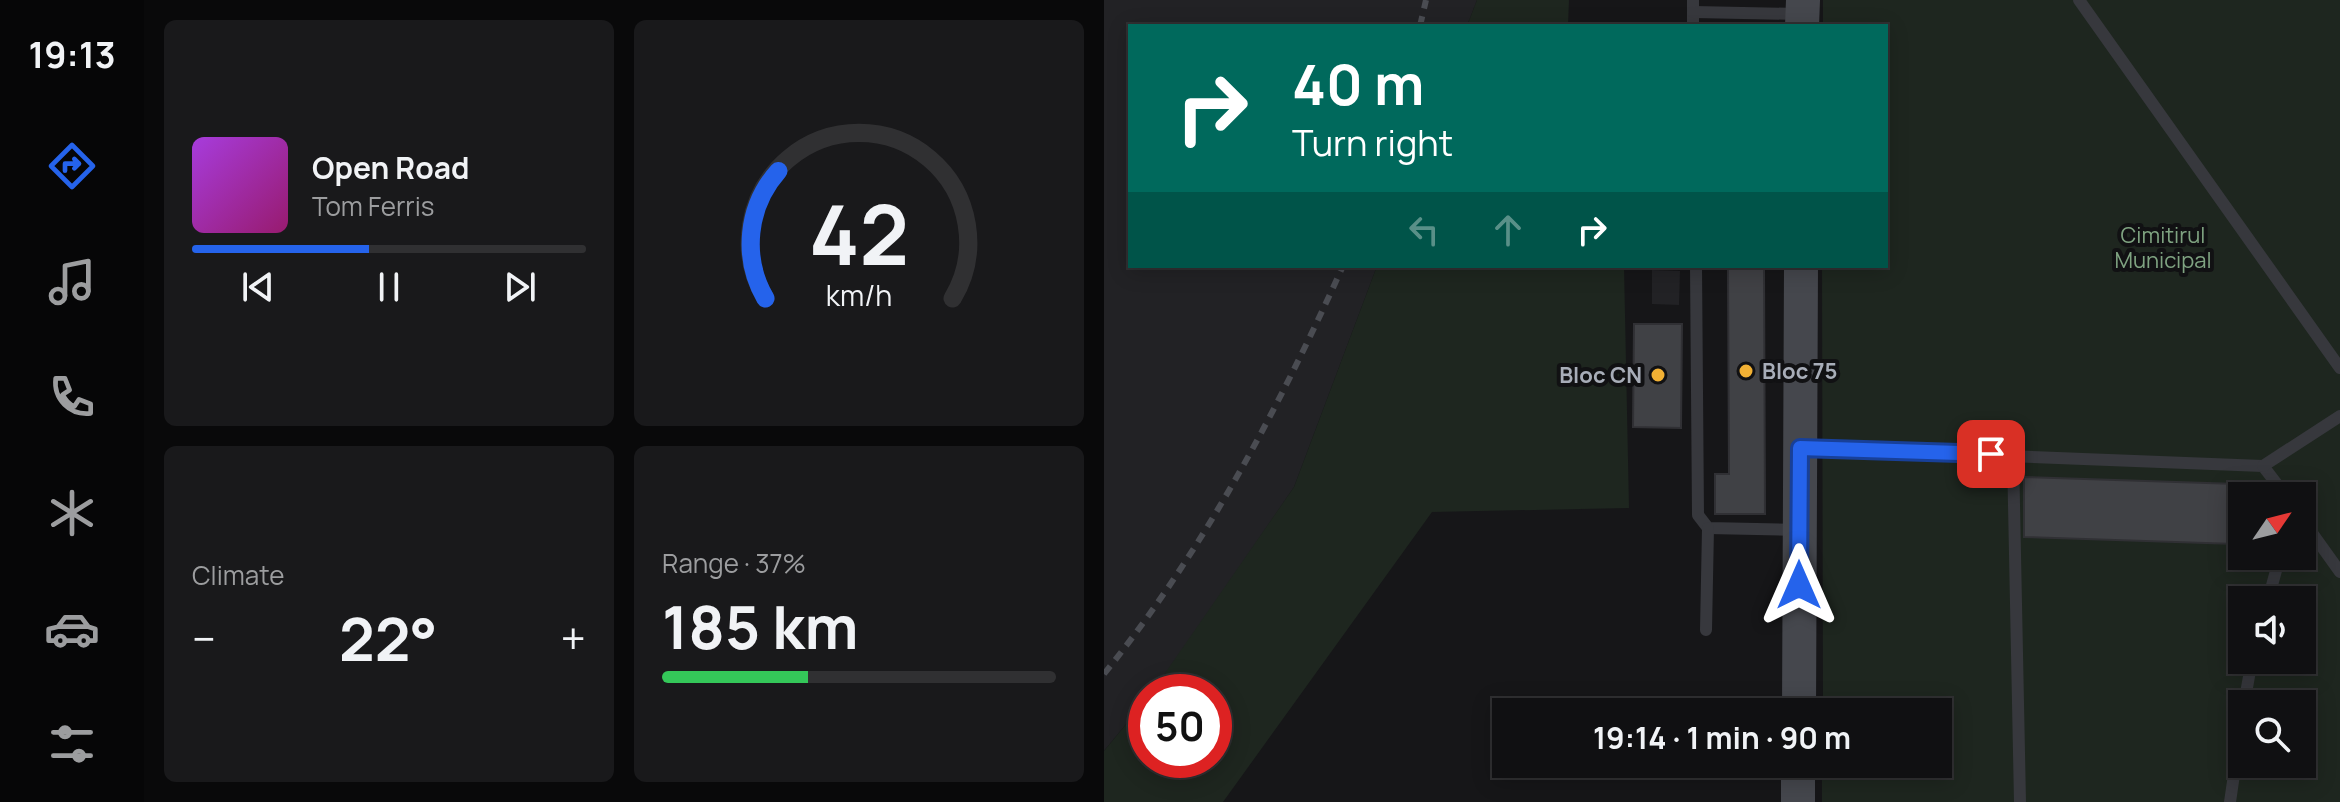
<!DOCTYPE html>
<html lang="en">
<head>
<meta charset="utf-8">
<style>
	body { margin:0; font-family:Manrope,sans-serif; background:#19191b; color:#f1f3f6; height:100vh; display:flex; flex-direction:column; font-size:30px; white-space:nowrap }
	* { box-sizing:border-box; margin:0 }
	p { font-size:26px; color:#9c9d9f }
	.icon { flex:none; width:44px; height:44px; fill:none; stroke:currentColor; stroke-width:2; stroke-linecap:round; stroke-linejoin:round }
	.map { position:relative; flex:1; overflow:hidden }
	.panel { display:flex; flex-direction:column; gap:20px; padding:20px; background:#09090a; width:960px }
	.panel>* { flex:none }
	.banner { position:absolute; left:24px; top:24px; width:760px; height:244px; border-radius:0px; box-shadow:0 4px 20px #0003,0 0 0 2px #303032; background:#00695c; color:#fff; overflow:hidden }
	.needle { width:52px; rotate:55deg }
	.tools { position:absolute; left:1124px; top:482px; display:grid; gap:16px }
	.tools a { display:grid; place-items:center; width:88px; height:88px; border-radius:0px; background:#101012; box-shadow:0 4px 20px #0003,0 0 0 2px #303032; font-size:40px }
	.speed { position:absolute; left:24px; top:674px; display:flex; gap:16px; font-size:40px; font-weight:700; text-align:center }
	.speed>* { display:grid; place-content:center; width:104px; height:104px; border-radius:50%; background:#101012; box-shadow:0 4px 20px #0003,0 0 0 2px #303032; line-height:1 }
	.speed .limit { border:12px solid #d22; background:#fff; color:#111 }
	.pin { position:absolute; display:grid; place-items:center; width:68px; height:68px; color:#fff; margin:-34px; border-radius:16px; box-shadow:0 4px 12px #0006 }
	.me { position:absolute; width:88px; margin:-44px; rotate:0deg; stroke-linejoin:round; filter:drop-shadow(0 0 6px #0008) }
	.turn { display:flex; align-items:center; gap:28px; height:168px; padding:0 32px; font-size:36px }
	.turn .icon { width:104px; height:104px; stroke-width:2.5 }
	.turn b { display:block; font-size:56px; line-height:68px }
	.lanes { display:flex; align-items:center; height:76px; padding:0 32px; background:#0003; justify-content:center; gap:40px; direction:ltr }
	.lanes .off { opacity:.35 }
	.big { font-size:60px; font-weight:700; line-height:1.1 }
	.panel .widget { flex:1; display:flex; flex-direction:column; justify-content:center; gap:12px; min-width:0; padding:0 28px; border-radius:12px; background:#19191b }
	.panel .dial { align-items:center; gap:0 }
	.dial svg { height:208px; overflow:visible; fill:none; stroke:#303032; stroke-width:7; stroke-linecap:round; text-anchor:middle }
	.dial text { fill:#f1f3f6; stroke:none }
	.song { display:flex; align-items:center; gap:24px }
	.cover { width:96px; height:96px; border-radius:12px; background:linear-gradient(135deg,hsl(280 70% 55%),hsl(320 70% 35%)) }
	.played { height:8px; border-radius:4px; background:linear-gradient(90deg,#2563eb 45%,#303032 45%) }
	.keys { display:flex; justify-content:space-around; direction:ltr }
	.heat { display:flex; justify-content:space-between; align-items:center; font-size:44px; direction:ltr }
	.charge { height:12px; border-radius:6px; background:linear-gradient(90deg,#34c759 37%,#303032 0) }
	.panel .tiles { flex:1; display:grid; gap:20px; grid-template-columns:repeat(2,1fr) }
	.trip { position:absolute; left:388px; top:698px; width:460px; height:80px; border-radius:0px; background:#101012; box-shadow:0 4px 20px #0003,0 0 0 2px #303032; font-weight:700; line-height:80px; text-align:center }
	main { display:flex; flex:1; min-height:0 }
	.dock { display:flex; flex-direction:column; width:144px; justify-content:space-around; align-items:center; background:#060607; color:#9c9d9f }
	.dock .icon { width:56px; height:56px }
	.dock .current { color:#2563eb }
	.dock b { font-size:36px; color:#f1f3f6 }
	.map>svg:first-child { display:block }
</style>
</head>
<body>
<main>
<nav class="dock">
<b>19:13</b>
<svg class="icon current" aria-label="directions" viewBox="0 0 24 24"><path d="M12 3l9 9-9 9-9-9zM9 14v-3h6M13 9l2 2-2 2"/></svg>
<svg class="icon" aria-label="music" viewBox="0 0 24 24"><path d="M9 18V5l10-2v13"/><circle cx="6" cy="18" r="3"/><circle cx="16" cy="16" r="3"/></svg>
<svg class="icon" aria-label="phone" viewBox="0 0 24 24"><path d="M5 4h4l2 5-3 2q2 4 5 5l2-3 5 2v4C11 20 4 13 5 4z"/></svg>
<svg class="icon" aria-label="climate" viewBox="0 0 24 24"><path d="M12 3v18M4 7l16 10M4 17L20 7"/></svg>
<svg class="icon" aria-label="car" viewBox="0 0 24 24"><path d="M5 17H2v-5l4-1 3-4h7l3 4 3 1v5h-3M9 17h6M6 11h13"/><circle cx="7" cy="17" r="2"/><circle cx="17" cy="17" r="2"/></svg>
<svg class="icon" aria-label="filters" viewBox="0 0 24 24"><path d="M4 7h16M4 17h16"/><circle cx="9" cy="7" r="2"/><circle cx="15" cy="17" r="2"/></svg>
</nav>
<section class="panel">
<div class="tiles">
<div class="widget">
<div class="song"><i class="cover"></i><div><b>Open Road</b><p>Tom Ferris</p></div></div>
<div class="played"></div>
<div class="keys"><svg class="icon" aria-label="previous" viewBox="0 0 24 24"><path d="M18 5L8 12l10 7zM5 5v14"/></svg><svg class="icon" aria-label="pause" viewBox="0 0 24 24"><path d="M8 5v14M16 5v14"/></svg><svg class="icon" aria-label="next" viewBox="0 0 24 24"><path d="M6 5l10 7-10 7zM19 5v14"/></svg></div>
</div>
<div class="widget dial"><svg viewBox="0 0 100 80">
<path d="M14 69A42 42 0 1 1 86 69"/>
<path d="M14 69A42 42 0 0 1 19 20" stroke="#2563eb"/>
<text x="50" y="56" font-size="32" font-weight="700">42</text>
<text x="50" y="72" font-size="11">km/h</text>
</svg></div>
<div class="widget"><p>Climate</p>
<div class="heat"><a>−</a><b class="big">22°</b><a>+</a></div>
</div>
<div class="widget"><p>Range · 37%</p><b class="big">185 km</b><div class="charge"></div></div>
</div>
</section>
<div class="map">
<svg width="1236" height="802" viewBox="0 0 1236 802">
	<rect width="100%" height="100%" fill="#161618"/>
	<g fill="#222225">
		<path d="M0 0H373L363 26H26V266H273L190 487 62 675 48 692H42V700L0 751Z"/>
		<path d="M548 270 576 271 575 305 548 304Z"/>
	</g>
	<g fill="#1e261f" fill-rule="evenodd">
		<path d="M373 0H465L464 26H363Z"/>
		<path d="M719 0H1236V802H718V764H834V712H719L718 266H782V26H719ZM1138 496H1198V556H1138ZM1138 600H1198V660H1138ZM1138 704H1198V764H1138Z"/>
		<path d="M273 266H520L525 508 328 512 119 802H0V751L42 700V760H110V692H48L190 487Z"/>
	</g>
	<g fill="#404145" stroke="#303034" stroke-width="2">
		<path d="M624 266H660L661 514H611V474H625Z"/>
		<path d="M530 324H578L577 428 529 427Z"/>
		<path d="M920 477 1133 484 1131 544 920 537Z"/>
	</g>
	<g fill="none" stroke-linecap="round" stroke-linejoin="round">
		<g stroke="#37383d" stroke-width="12">
			<path d="M589 0V26"/>
			<path d="M975 0 1236 368"/>
			<path d="M589 12 695 14"/>
			<path d="M592 266 594 515 604 528 695 530"/>
			<path d="M700 448 1159 466 1182 496"/>
			<path d="M909 455 916 802"/>
			<path d="M1159 466 1236 416"/>
			<path d="M1198 519 1236 572"/>
			<path d="M1164 600 1176 556"/>
			<path d="M602 630 604 528"/>
			<path d="M1140 704 1148 660"/>
			<path d="M1126 802 1138 720"/>
		</g>
		<g stroke="#45474d" stroke-width="34">
			<path d="M698 26 699 0"/>
			<path d="M695 712 697 266"/>
			<path d="M694 802V764"/>
		</g>
		<g stroke="#4a4c52" stroke-width="6" stroke-dasharray="10 8" stroke-linecap="butt">
			<path d="M316 26 322 0"/>
			<path d="M0 674C100 550 173 411 239 266"/>
		</g>
	</g>
	<g fill="none" stroke-linecap="round" stroke-linejoin="round">
		<g stroke="#184099" stroke-width="20">
			<path id="route" d="M695 585 696 448 887 454"/>
		</g>
		<use href="#route" stroke="#2563eb" stroke-width="14"/>
	</g>
	<g fill="#f2b134" stroke="#111113" stroke-width="3">
		<circle cx="642" cy="371" r="8"/>
		<circle cx="554" cy="375" r="8"/>
	</g>
	<g text-anchor="middle" dominant-baseline="central" stroke-width="8" stroke-linejoin="round" paint-order="stroke">
		<g font-size="22" fill="#7fa381" stroke="#111113">
			<text x="1059" y="235">Cimitirul<tspan x="1059" dy="25">Municipal</tspan></text>
		</g>
		<g font-size="22" font-weight="bold" fill="#a8adb8" stroke="#111113" text-anchor="start">
			<text x="658" y="371">Bloc 75</text>
			<text x="538" y="375" text-anchor="end">Bloc CN</text>
		</g>
	</g>
</svg>
<div class="tools">
<a><svg class="needle" viewBox="-14 -14 28 28"><path d="M0-13l5 13h-10z" fill="#e53935"/><path d="M0 13l5-13h-10z" fill="#9c9d9f"/></svg></a>
<a><svg class="icon" aria-label="sound" viewBox="0 0 24 24"><path d="M4 9h4l5-4v14l-5-4H4zM17 9q2 3 0 6"/></svg></a>
<a><svg class="icon" aria-label="search" viewBox="0 0 24 24"><circle cx="10" cy="10" r="6"/><path d="M15 15l6 6"/></svg></a>
</div>
<div class="speed"><div class="limit">50</div></div>
<div class="pin" style="left:887px;top:454px;background:#d93025"><svg class="icon" aria-label="arrive" viewBox="0 0 24 24"><path d="M6 21V4h12l-3 4 3 4H6"/></svg></div>
<svg class="me" style="left:695px;top:585px" viewBox="-20 -20 40 40"><path d="M0-17L14 15 0 8-14 15z" fill="#2563eb" stroke="#fff" stroke-width="4"/></svg>
<div class="trip">19:14 · 1 min · 90 m</div>
<div class="banner">
<div class="turn"><svg class="icon" aria-label="right" viewBox="0 0 24 24"><path d="M7 20v-9h11M14 6l5 5-5 5"/></svg><div><b>40 m</b>Turn right</div></div>
<div class="lanes"><svg class="icon off" aria-label="left" viewBox="0 0 24 24"><path d="M17 20v-9H6M10 6l-5 5 5 5"/></svg><svg class="icon off" aria-label="ahead" viewBox="0 0 24 24"><path d="M12 20V5M6 11l6-6 6 6"/></svg><svg class="icon" aria-label="right" viewBox="0 0 24 24"><path d="M7 20v-9h11M14 6l5 5-5 5"/></svg></div>
</div>
</div>
</main>
</body>
</html>
